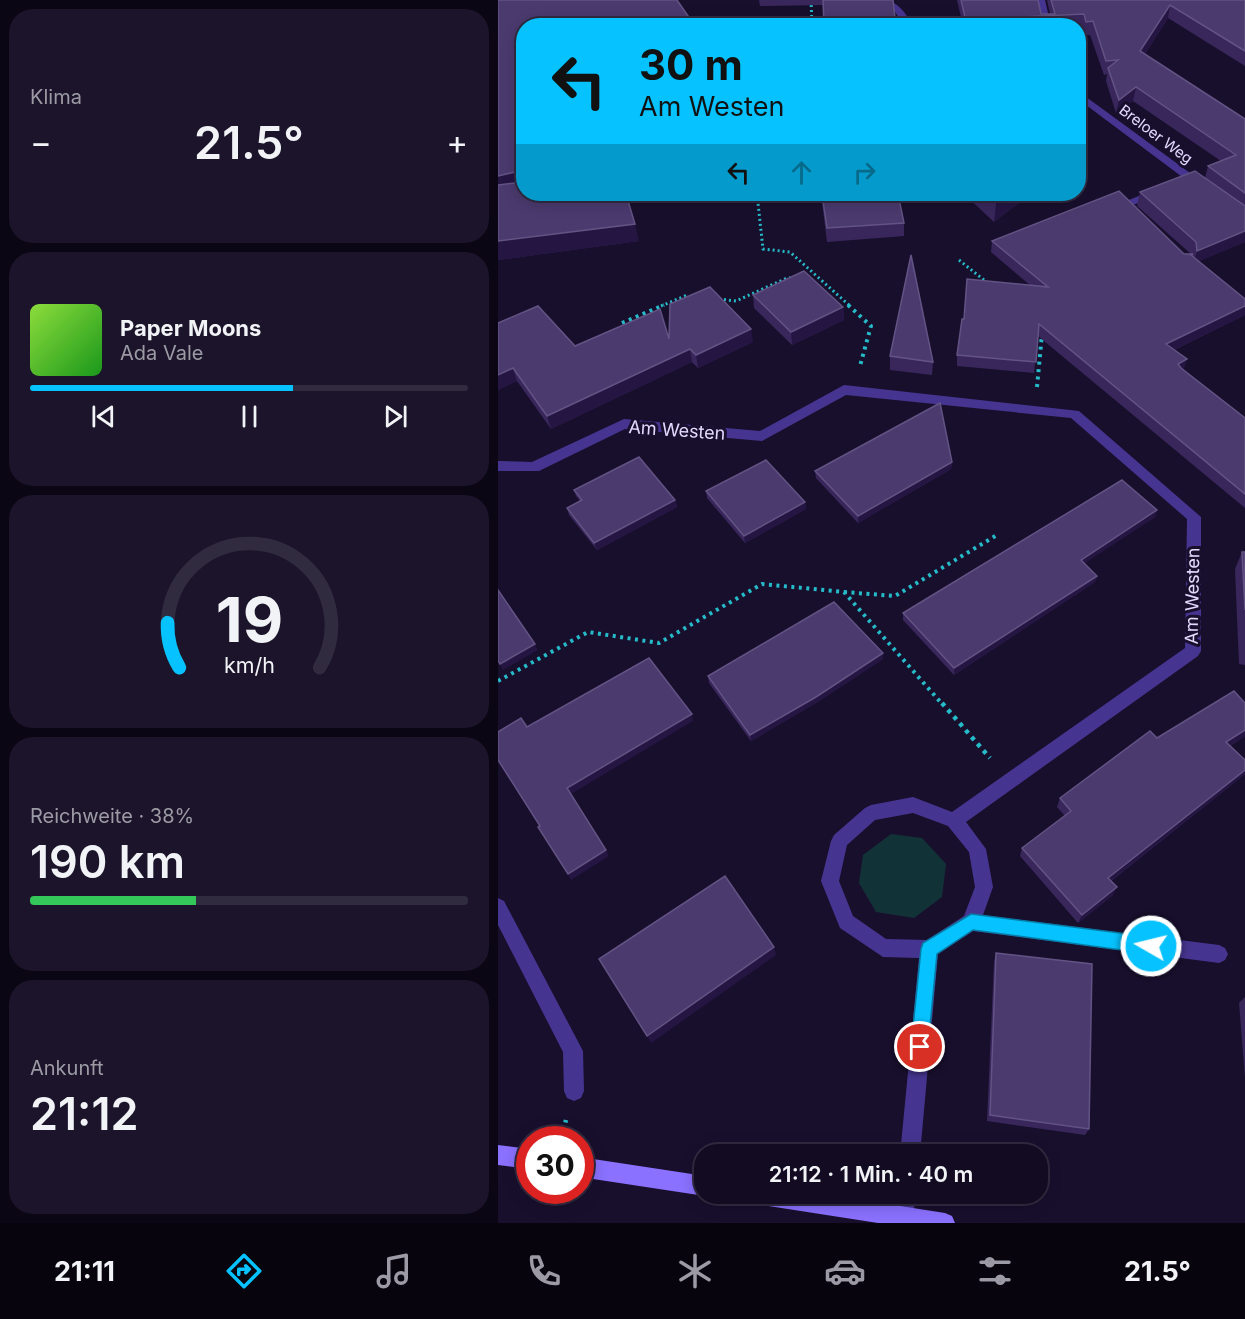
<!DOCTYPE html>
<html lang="de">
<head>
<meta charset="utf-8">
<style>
	body { margin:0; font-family:Inter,sans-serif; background:#1b142a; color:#f1f3f6; height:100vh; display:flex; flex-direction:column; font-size:22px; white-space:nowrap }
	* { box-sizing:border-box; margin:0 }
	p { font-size:20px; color:#9c9ba5 }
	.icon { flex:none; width:33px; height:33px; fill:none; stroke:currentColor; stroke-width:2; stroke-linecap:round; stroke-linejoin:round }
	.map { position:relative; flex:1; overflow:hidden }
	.panel { display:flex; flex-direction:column; gap:9px; padding:9px; background:#0a0613; width:498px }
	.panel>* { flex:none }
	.top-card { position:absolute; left:18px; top:18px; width:570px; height:183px; border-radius:24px; box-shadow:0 3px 15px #0003,0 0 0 2px #312b40; background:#06c2ff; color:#111; overflow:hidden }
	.speed { position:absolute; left:18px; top:1126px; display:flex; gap:12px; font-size:30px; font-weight:700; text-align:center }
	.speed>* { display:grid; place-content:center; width:78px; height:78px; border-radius:50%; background:#120b22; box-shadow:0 3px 15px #0003,0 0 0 2px #312b40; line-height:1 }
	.speed .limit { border:9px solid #d22; background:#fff; color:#111 }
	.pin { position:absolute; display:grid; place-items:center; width:51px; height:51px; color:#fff; margin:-26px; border:3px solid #fff; border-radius:50%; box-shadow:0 2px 6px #0007 }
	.me { position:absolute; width:66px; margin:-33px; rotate:278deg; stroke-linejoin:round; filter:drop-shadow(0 0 4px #0008) }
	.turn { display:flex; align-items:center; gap:21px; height:126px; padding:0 24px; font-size:27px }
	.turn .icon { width:78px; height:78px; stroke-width:2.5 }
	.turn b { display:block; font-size:42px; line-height:51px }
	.lanes { display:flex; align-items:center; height:57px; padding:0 24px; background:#0003; justify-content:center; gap:30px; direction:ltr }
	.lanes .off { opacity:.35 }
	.big { font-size:45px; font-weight:600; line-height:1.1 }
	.panel .widget { flex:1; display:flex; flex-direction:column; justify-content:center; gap:9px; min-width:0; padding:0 21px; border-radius:24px; background:#1b142a }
	.panel .dial { align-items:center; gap:0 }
	.dial svg { height:156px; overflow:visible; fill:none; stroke:#312b40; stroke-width:7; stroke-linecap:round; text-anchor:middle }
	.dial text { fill:#f1f3f6; stroke:none }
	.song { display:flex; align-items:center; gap:18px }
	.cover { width:72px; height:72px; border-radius:9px; background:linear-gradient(135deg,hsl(90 70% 55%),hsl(120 70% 35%)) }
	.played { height:6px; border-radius:3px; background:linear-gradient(90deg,#06c2ff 60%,#312b40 60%) }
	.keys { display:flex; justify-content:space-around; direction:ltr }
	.heat { display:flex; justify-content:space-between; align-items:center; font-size:33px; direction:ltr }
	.charge { height:9px; border-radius:4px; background:linear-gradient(90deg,#34c759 38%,#312b40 0) }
	.trip { position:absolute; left:196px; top:1144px; width:354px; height:60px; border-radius:24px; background:#120b22; box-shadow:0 3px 15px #0003,0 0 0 2px #312b40; font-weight:600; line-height:60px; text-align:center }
	.menu { display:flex; height:96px; justify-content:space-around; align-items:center; background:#07040e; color:#9c9ba5 }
	.menu .icon { width:42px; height:42px }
	.menu .selected { color:#06c2ff }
	.menu b { font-size:27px; color:#f1f3f6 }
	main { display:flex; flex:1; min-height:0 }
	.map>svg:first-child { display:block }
</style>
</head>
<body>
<main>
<section class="panel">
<div class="widget"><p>Klima</p>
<div class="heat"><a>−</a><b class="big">21.5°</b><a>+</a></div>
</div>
<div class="widget">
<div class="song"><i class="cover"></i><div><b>Paper Moons</b><p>Ada Vale</p></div></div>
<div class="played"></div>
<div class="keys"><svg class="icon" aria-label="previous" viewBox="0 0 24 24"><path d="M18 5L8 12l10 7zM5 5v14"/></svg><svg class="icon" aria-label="pause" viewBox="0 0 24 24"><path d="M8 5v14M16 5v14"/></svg><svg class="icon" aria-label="next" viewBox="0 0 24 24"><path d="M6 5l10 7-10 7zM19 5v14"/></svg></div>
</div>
<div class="widget dial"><svg viewBox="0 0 100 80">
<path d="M14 69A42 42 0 1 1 86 69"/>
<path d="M14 69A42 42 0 0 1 8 46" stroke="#06c2ff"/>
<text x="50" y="56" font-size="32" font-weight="700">19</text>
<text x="50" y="72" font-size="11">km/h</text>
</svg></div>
<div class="widget"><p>Reichweite · 38%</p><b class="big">190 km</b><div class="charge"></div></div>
<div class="widget"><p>Ankunft</p><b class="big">21:12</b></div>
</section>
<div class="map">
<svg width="747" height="1223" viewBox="0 0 747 1223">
	<rect width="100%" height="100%" fill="#180f2d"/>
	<path fill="#113337" d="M393 834 424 838 448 864 444 897 416 918 378 912 361 883 365 855Z"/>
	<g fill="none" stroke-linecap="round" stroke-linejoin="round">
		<g stroke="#25bbc9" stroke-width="3" stroke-dasharray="2 3" stroke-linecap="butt">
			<path d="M313 0 314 26"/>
			<path d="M259 194 265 249 292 252 352 306"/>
			<path d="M461 260 491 284"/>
			<path d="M221 299 238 301 289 278H295"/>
			<path d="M163 306 187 296 192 297"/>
		</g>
		<g stroke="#25bbc9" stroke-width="4" stroke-dasharray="3 4.5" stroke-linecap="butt">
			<path d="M350 305 373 326 362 366"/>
			<path d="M124 323 166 305"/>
			<path d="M539 387 544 334"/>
			<path d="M346 592 397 596 499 535"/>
			<path d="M0 681 90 632 161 643 264 584 346 592 445 705"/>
		</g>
		<g stroke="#25bbc9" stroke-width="4.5" stroke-dasharray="4 5" stroke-linecap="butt">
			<path d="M444 703 492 758"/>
			<path d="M63 1140 68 1120"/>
		</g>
		<g fill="#463590" fill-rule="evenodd">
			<path d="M381 0C400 0 406 11 415 26H406L396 10Z"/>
			<path d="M658 189 662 190V194L635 205 644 214 642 216H634L621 204Z"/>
		</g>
		<g fill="#463590" fill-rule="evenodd">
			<path d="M537 0H547L553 26H543Z"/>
			<path d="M580 91 707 184V188H699L580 99Z"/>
			<path d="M346 385 581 411 703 517V651L700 656 468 822 488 849 495 887 485 915 721 945 727 948 730 954 727 960 721 963 475 931 440 954 422 1155H402L421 958 385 957 342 928 323 881 333 841 336 835 367 808 373 805 415 797 454 812 687 648 689 519 573 418 348 395 264 441 127 429 41 471H0V461L34 462 126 419 262 431ZM415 813 450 826 471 852 477 887 466 916 429 940 388 939 355 916 341 881 349 845 377 820Z"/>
			<path d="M0 898 6 901 85 1051 86 1091 83 1098 76 1101 69 1098 66 1091 65 1052 0 925Z"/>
			<path d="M398 1194H418L414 1223H394Z"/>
		</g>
		<g fill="#8a71ff" fill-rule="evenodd">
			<path d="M0 1145 32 1149V1169L0 1165Z"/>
			<path d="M82 1157 207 1176V1194H212L207 1196 82 1177Z"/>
			<path d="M248 1194H325L447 1213 454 1216 457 1223H380L258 1204 251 1201Z"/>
		</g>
	</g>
	<g fill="#39275c">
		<path d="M0 0 26 26V194L141 241 0 260Z"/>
		<path d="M261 0H395L325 5 262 6Z"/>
		<path d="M459 0H540L543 14H552L549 0H747V66L670 18 647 54 747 119V242L701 261 747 315 676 350 689 359 685 370 747 418V508L540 336 536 373 459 366V355L466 319 533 286 493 252 494 241 693 254 639 206 642 192 707 178 710 166 723 161 635 101 618 113 608 81 609 74 606 75 592 35H586L584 28H580V26H465Z"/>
		<path d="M323 194H400L406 223V236L329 242Z"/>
		<path d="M466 194H533L496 222Z"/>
		<path d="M255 295 345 307 346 320 294 345 256 308Z"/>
		<path d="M0 323 77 346 171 339 255 342 200 368 194 362 53 429 19 381 0 390Z"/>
		<path d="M392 356 435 362 434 375 392 370Z"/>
		<path d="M454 462 453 469 360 523 318 478 317 471Z"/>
		<path d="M76 490 177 500 179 507 99 550 71 515 69 508 82 501 78 496Z"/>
		<path d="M208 491 307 502 308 509 247 543 209 498Z"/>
		<path d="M659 510 657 517 586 563 599 576 597 582 456 675 405 620V613Z"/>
		<path d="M744 552H747V665L741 664 737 569Z"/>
		<path d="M385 659 318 703 253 741 211 683 210 676Z"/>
		<path d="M747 736 732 746 747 760V774L613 881 615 895 580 923 522 856 524 848 567 816 559 807 562 798 659 738Z"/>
		<path d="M498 953 591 1129 587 1135 489 1121 496 961Z"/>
		<path d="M747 997V1077L741 1003Z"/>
	</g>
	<g fill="#241542">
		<path d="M672 5 670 18 640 65 642 51Z"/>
		<path d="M638 87 635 101 618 113 621 100Z"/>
		<path d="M21 171 26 189 0 195V176Z"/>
		<path d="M502 194H533L496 222 499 196Z"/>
		<path d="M137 224 141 241 0 260V241Z"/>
		<path d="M747 231V242L695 264 699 251Z"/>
		<path d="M747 306V315L665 355 668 344Z"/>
		<path d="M345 307 346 320 294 345 293 332Z"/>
		<path d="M253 329 255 342 200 368 198 355Z"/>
		<path d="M192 349 194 362 53 429 49 416Z"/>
		<path d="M689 359 685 370 680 364Z"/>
		<path d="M15 368 19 381 0 390V375Z"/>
		<path d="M454 462 453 469 360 523V516Z"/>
		<path d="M177 500 179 507 99 550 96 543Z"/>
		<path d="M307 502 308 509 247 543 246 536Z"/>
		<path d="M659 510 657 517 581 567 583 560Z"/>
		<path d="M599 576 597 582 456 675V668Z"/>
		<path d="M37 644 40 650 5 670 2 664Z"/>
		<path d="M385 653V659L318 703 253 741 252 735Z"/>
		<path d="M194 714 195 721 73 794 69 788Z"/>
		<path d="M747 730V736L723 751 728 742Z"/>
		<path d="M747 770V774L606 886 610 878Z"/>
		<path d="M108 850 111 856 73 880 70 874Z"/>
		<path d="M619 887 615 895 580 923 584 915Z"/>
		<path d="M276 947 278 955 153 1043 149 1036Z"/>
	</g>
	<g fill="#4b3a6e" stroke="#635384" stroke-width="1.5">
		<path d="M0 0H179L197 26H26V174H23L21 171 0 176Z"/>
		<path d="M325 0H395L398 26H326Z"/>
		<path d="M463 0H540L543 14H557L553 0H747V51L672 5 642 51 747 119V193L710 166 738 155 638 87 621 100 610 68 620 60 608 61 595 21 588 22 586 14 504 18 506 26H469Z"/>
		<path d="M697 171 747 206V231L699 251 698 242 642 192Z"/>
		<path d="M26 182V194H128L137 224 0 241V185Z"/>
		<path d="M621 191 686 254H695L693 255 747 299V306L668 344 689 359 680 364 683 368 747 418V494L541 324 538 362 459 355 464 319H466L469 279 550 287 494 241Z"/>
		<path d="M324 194H400L406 223 329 228Z"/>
		<path d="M413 255 435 362 392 356Z"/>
		<path d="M306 271 345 307 293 332 255 295Z"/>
		<path d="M212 287 253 329 198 355 192 349 49 416 15 368 0 375V323L40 306 77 346 162 309 171 339 172 304Z"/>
		<path d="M442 403 454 462 360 516 317 471Z"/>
		<path d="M141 457 177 500 96 543 69 508 84 500 76 490Z"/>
		<path d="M268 460 307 502 246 536 208 491Z"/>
		<path d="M624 480 659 510 583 560 599 576 456 668 405 613Z"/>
		<path d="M744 552H747V610Z"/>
		<path d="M0 590 37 644 2 664 0 661Z"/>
		<path d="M336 602 385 653 318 697 252 735 210 676Z"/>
		<path d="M151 658 194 714 69 788 108 850 70 874 40 827 42 826 0 760V732L23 718 29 727Z"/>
		<path d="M736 691 747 703V730L728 742 747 760V770L610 878 619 887 584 915 524 848 573 811 562 798 652 731 659 738Z"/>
		<path d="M227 876 276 947 149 1036 101 959Z"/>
		<path d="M498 953 594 964 591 1129 492 1115Z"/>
	</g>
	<path fill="#06c2ff" stroke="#047ea6" stroke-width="1.5" d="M473 914 653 937 659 940 661 946 659 951 653 954 475 930 439 954 430 1047 428 1053 422 1056 416 1053 413 1047 423 949 425 943Z"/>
	<g text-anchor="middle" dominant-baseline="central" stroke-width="6" stroke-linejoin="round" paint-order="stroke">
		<g font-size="15" fill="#e4daff" stroke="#180f2d">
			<text transform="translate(658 134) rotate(37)">Breloer Weg</text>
		</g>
		<g font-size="18" fill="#e4daff" stroke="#180f2d">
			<text transform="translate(179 430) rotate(4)">Am Westen</text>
			<text transform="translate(694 596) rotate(-89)">Am Westen</text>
		</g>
	</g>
</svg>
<div class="speed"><div class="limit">30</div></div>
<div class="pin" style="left:422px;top:1047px;background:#d93025"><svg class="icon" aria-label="arrive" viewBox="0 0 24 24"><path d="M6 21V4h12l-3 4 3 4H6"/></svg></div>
<svg class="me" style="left:653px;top:946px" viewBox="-20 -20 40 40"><circle r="17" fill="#06c2ff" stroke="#fff" stroke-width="3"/><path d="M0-11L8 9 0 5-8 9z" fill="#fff"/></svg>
<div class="trip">21:12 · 1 Min. · 40 m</div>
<div class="top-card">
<div class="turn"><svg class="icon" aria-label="left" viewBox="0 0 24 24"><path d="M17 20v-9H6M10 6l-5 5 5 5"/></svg><div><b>30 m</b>Am Westen</div></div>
<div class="lanes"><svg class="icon" aria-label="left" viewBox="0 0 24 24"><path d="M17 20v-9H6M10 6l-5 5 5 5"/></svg><svg class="icon off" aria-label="ahead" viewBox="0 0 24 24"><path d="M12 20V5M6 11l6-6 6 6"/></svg><svg class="icon off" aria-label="right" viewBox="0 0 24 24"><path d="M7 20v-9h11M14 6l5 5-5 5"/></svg></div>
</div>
</div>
</main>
<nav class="menu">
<b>21:11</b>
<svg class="icon selected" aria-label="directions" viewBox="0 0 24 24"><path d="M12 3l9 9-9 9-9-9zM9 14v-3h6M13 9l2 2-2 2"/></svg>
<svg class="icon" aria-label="music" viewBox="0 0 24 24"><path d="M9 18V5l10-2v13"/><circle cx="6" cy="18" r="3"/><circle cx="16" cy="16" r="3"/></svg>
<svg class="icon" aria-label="phone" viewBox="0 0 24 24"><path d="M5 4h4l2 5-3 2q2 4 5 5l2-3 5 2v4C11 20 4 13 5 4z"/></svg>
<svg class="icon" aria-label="climate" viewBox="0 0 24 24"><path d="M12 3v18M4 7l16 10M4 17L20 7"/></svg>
<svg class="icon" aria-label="car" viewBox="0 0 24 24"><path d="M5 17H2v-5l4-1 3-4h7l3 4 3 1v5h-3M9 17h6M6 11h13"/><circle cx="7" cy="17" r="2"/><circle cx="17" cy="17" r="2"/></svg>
<svg class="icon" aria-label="filters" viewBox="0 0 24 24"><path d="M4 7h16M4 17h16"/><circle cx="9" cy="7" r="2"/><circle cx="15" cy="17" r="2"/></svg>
<b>21.5°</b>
</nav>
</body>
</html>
